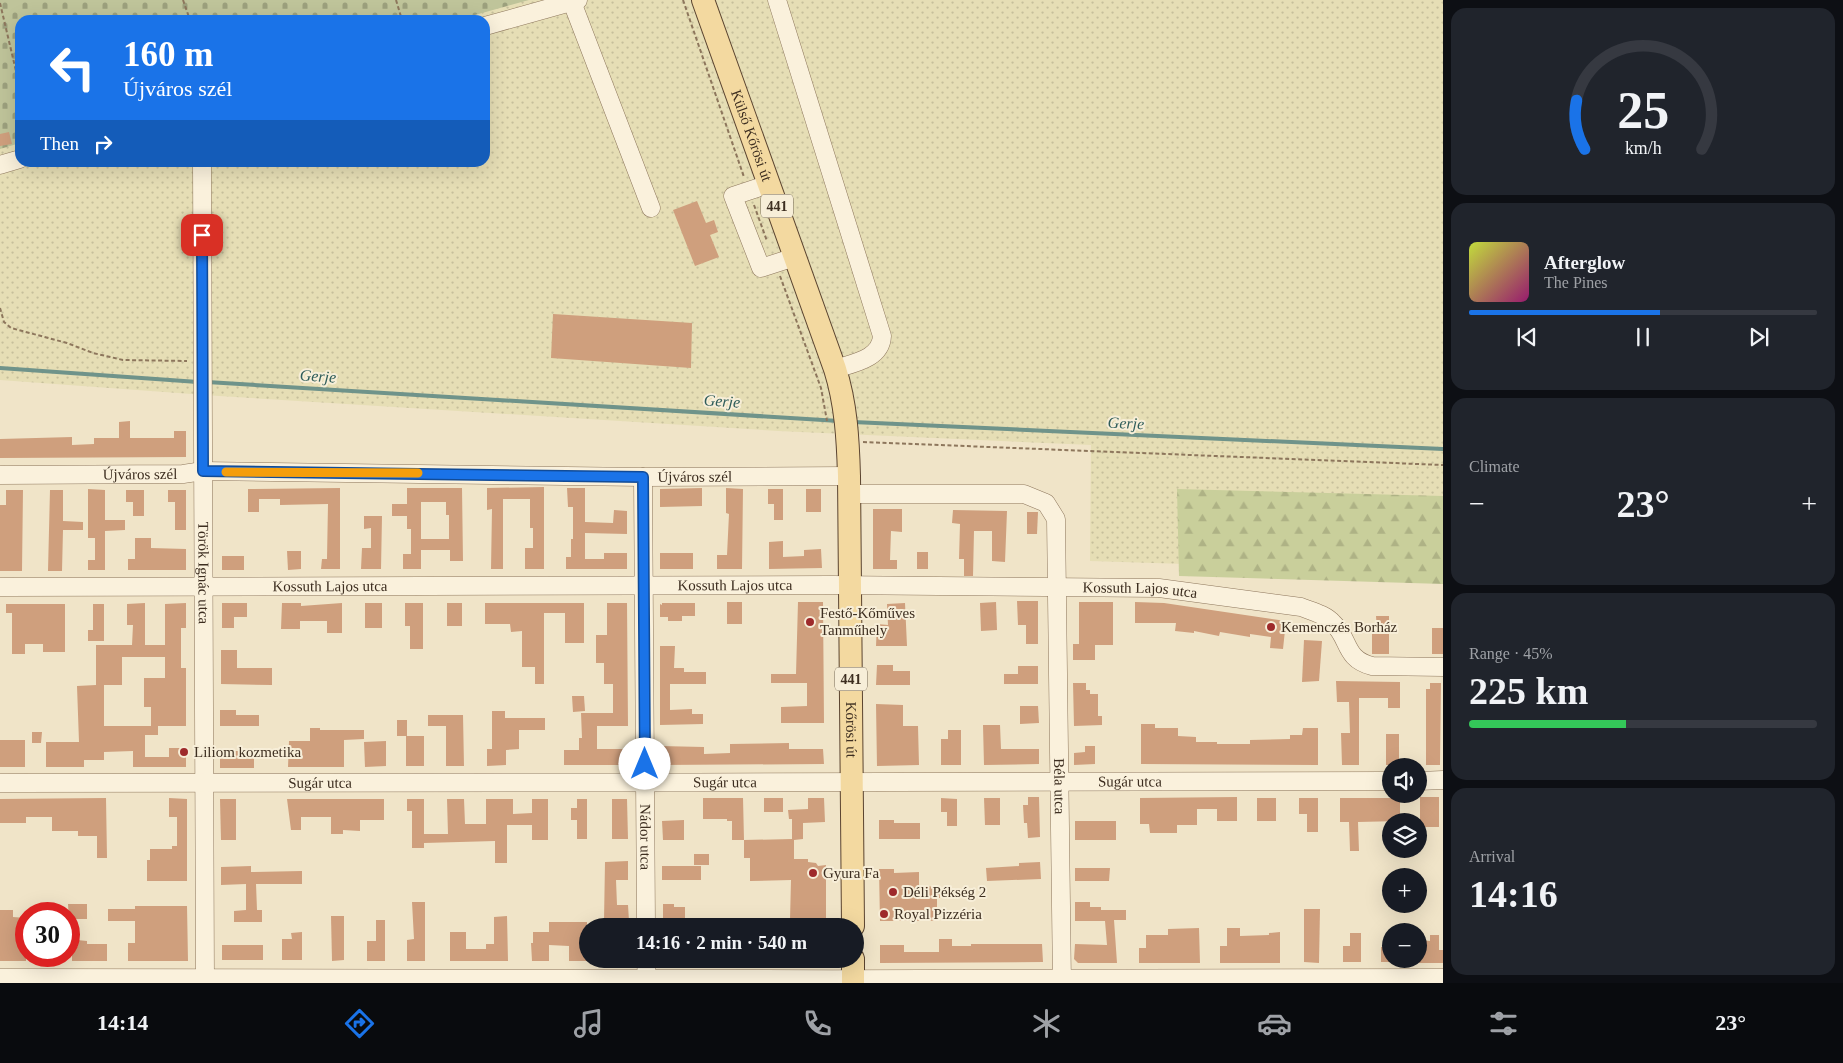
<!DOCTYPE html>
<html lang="en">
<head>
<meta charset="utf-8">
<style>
	body { margin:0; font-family:Georgia,serif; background:#20242c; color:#f1f3f6; height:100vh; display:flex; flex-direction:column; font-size:19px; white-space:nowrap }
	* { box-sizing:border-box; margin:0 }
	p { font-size:16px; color:#9ea1a6 }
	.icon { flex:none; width:28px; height:28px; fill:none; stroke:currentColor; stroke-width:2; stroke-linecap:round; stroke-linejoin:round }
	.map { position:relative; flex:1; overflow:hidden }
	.side { display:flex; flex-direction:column; gap:8px; padding:8px; background:#0d0f14; width:400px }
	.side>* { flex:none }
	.banner { position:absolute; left:15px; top:15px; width:475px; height:152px; border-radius:15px; box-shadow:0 5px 20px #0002; background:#1a73e8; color:#fff; overflow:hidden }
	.tools { position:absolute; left:1382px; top:758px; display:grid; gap:10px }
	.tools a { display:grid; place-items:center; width:45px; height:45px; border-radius:50%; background:#171b24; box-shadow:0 5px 20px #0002; font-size:25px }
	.speed { position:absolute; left:15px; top:902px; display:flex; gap:10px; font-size:25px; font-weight:700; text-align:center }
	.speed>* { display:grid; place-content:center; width:65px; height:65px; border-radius:50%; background:#171b24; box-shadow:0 5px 20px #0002; line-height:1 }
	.speed .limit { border:8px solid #d22; background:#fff; color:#111 }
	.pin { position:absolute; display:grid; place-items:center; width:42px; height:42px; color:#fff; margin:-21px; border-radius:10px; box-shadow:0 2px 8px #0006 }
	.me { position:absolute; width:55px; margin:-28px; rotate:0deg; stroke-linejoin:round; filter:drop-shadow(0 0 4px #0008) }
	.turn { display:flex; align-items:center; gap:18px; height:105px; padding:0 25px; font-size:22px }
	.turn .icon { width:65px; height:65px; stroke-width:2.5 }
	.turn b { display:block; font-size:35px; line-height:42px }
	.then { display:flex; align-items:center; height:48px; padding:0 25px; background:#0003; gap:10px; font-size:19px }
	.big { font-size:38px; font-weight:600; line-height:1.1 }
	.side .tile { flex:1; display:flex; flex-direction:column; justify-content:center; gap:8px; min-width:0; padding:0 18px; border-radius:15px; background:#20242c }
	.side .dial { align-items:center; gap:0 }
	.dial svg { height:130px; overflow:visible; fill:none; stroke:#363941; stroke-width:7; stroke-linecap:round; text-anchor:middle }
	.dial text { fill:#f1f3f6; stroke:none }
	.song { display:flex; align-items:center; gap:15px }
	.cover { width:60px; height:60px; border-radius:8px; background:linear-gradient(135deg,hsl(70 70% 55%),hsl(320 70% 35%)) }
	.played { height:5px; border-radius:2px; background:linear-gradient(90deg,#1a73e8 55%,#363941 55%) }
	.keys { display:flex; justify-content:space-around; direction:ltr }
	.heat { display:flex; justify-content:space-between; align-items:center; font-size:28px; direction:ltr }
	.charge { height:8px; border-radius:4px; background:linear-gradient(90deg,#34c759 45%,#363941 0) }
	.trip { position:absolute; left:579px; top:918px; width:285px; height:50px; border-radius:25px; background:#171b24; box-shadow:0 5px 20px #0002; font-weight:600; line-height:50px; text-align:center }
	.menu { display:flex; height:80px; justify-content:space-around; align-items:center; background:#090b0e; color:#9ea1a6 }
	.menu .icon { width:35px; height:35px }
	.menu .on { color:#1a73e8 }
	.menu b { font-size:22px; color:#f1f3f6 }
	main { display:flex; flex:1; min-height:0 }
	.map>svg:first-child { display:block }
</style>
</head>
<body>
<main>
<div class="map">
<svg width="1443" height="983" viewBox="0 0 1443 983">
	<defs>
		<pattern id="farmland-dots" width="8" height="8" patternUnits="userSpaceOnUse" patternTransform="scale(1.25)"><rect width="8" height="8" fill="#e6deb5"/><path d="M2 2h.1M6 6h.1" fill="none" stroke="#c6bf9b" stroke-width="1.8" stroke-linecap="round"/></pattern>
		<pattern id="forest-firs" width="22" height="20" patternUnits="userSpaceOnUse" patternTransform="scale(1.25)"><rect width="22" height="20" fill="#c9cf9b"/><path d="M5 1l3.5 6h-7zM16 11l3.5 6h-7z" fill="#aeb285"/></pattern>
		<pattern id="cemetery-stones" width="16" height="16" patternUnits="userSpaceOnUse" patternTransform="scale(1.25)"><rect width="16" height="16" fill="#bfc49a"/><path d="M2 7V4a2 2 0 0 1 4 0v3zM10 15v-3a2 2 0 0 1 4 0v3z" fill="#9ca07d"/></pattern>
	</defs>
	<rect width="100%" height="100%" fill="#f0e4c8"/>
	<path fill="url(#farmland-dots)" fill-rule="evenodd" d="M0 0H1443V572L1090 561 1091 445 778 431 219 396 0 380ZM20 20H485V162H20Z"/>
	<path fill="url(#forest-firs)" d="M1177 489 1443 496V584L1179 576Z"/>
	<path fill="url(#cemetery-stones)" d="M0 0H529L457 20H20V143L0 149Z"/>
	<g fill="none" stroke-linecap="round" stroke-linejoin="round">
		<g stroke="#6f938a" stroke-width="4">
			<path d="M0 368 198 382"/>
			<path d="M207 382 839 421"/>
			<path d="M853 422 1443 449"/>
		</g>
	</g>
	<g fill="#cf9f7d" fill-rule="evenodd">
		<path d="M9 132 12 144 0 146V134Z"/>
		<path d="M697 201 706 223 714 220 718 232 710 235 719 257 695 266 673 210Z"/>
		<path d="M553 314 692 323 691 368 551 358Z"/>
		<path d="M130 421V438H174V431H186V457L0 458V439L72 437V445L94 444V438H119V422Z"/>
		<path d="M544 487V569H525V548H533V528H530V499H503V569H491L492 509 487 510V488Z"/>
		<path d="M340 488V569H321L322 559H327L328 504 280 505V499H259V512H248V489Z"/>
		<path d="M407 488H462L463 561H450V550H421V569H403V554H411V529H407V516H392V504H407ZM421 502H446V515H449V539H421Z"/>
		<path d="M567 488H585V522L613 523 614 510 627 511V534L585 533V559H604V553H627V569H566V557H571V539H573V507H568Z"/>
		<path d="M702 488V506L660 507V489Z"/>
		<path d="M726 488 743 489 742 569H717V555H727L729 514 726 513Z"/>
		<path d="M88 489 105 490V520H125V530L105 531V570H88V560H95V538H88Z"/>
		<path d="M768 489H783V520H774V504H768Z"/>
		<rect x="806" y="489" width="15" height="23"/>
		<path d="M6 490H23L22 571H0V505H6Z"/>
		<path d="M50 490H63V521L83 522V530H63L62 571H48Z"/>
		<path d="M126 490H144V516H133V502H126Z"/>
		<path d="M168 490H186V530H175V502H168Z"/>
		<path d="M873 509H902V532L891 531 890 560H897V569H873Z"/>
		<path d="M953 510 1007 511 1005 562 992 561V531H974L973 576H964V559H959L960 524 952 523Z"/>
		<path d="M1027 512H1038L1037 534H1027Z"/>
		<path d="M364 516H382L381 569H361L362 548H371V528L364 529Z"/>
		<path d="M135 538H151V548L186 549V570H128V559H135Z"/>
		<path d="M783 541V557L804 556V550L821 549 822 568 769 569V542Z"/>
		<path d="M287 551H301V569L288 570Z"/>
		<rect x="917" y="552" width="11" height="17"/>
		<rect x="660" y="553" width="33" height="16"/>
		<rect x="222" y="556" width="22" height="14"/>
		<path d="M1017 601H1038V644H1026V625H1018Z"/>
		<rect x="727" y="602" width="15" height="22"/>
		<path d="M798 602H823L824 723H781V707L807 706V683H771V674H796Z"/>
		<path d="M996 602 997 630 981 631 980 603Z"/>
		<path d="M1079 602H1113V645H1095V660H1073V644H1079Z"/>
		<path d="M1135 602 1164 603 1286 621 1283 649 1270 648 1271 637 1250 634V637L1220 632 1219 636 1194 631V633L1175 631 1176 623H1135Z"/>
		<path d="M145 603V645H165V604L186 603V628H181V668H186V726H158V735H145V757H169V748H186V767H133V751L104 752V760H84V767H46V742H79L77 686 96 685V645H132L133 625H127V604ZM122 657H165V678H144V707H151V726H104V685H122Z"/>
		<path d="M222 603H247V617H234V628H222Z"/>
		<path d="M282 603H301V606L342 603V633H327V621H300V629H281Z"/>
		<rect x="365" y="603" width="17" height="25"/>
		<path d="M405 603H423V649H410V626H405Z"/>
		<rect x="447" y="603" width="15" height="23"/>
		<path d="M485 603H584V643H565V613H544V684H535V667H522V631L511 632 510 624H485Z"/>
		<path d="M607 603H627L628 726H597V749H628V765H564V750H579V738H582L581 713H613V684H604V663H596V635H607Z"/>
		<path d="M662 603H695V616H682V621H668V617H660V604L662 605Z"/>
		<path d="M905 603 907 646H876L877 624 888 625 887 604Z"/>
		<path d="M6 604H65V652H43V644H25V654H12V613H6Z"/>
		<path d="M93 604H104V641H88V630H93Z"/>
		<path d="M1376 616H1389V654H1372V630H1377Z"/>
		<rect x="1432" y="628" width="11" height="26"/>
		<path d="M1304 640 1322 641 1319 681 1302 682Z"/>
		<path d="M660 646H675L674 668H684V672H706V684H670V710L692 709V714H703V724L660 725Z"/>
		<path d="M221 650H237V668H272V685L221 684Z"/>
		<path d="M877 665H893V671H910V685H876Z"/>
		<path d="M1018 666H1038V684H1004V674H1018Z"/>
		<path d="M1336 681 1400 682V708H1388V698H1359V765H1342L1341 733H1350L1349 702H1337Z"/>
		<path d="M1073 683H1086V690H1090V694H1098V716H1102V725L1074 726Z"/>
		<path d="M1430 683H1441L1440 765H1426V689H1430Z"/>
		<path d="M572 696H584L585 711 573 712Z"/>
		<path d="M876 704 903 705V726H918L919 765 877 766Z"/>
		<path d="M1020 706H1038L1039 723 1020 724Z"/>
		<path d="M220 710H236V715H259V726H220Z"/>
		<path d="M492 711H505V718H545V730H519V749L506 750V765L487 766V749H492Z"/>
		<path d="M428 715H463L464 766H446V726H428Z"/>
		<rect x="397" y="720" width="10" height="16"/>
		<path d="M1141 724H1155V728H1178V736L1196 737V742H1217V744H1250V740L1290 739V735H1302L1303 728H1318V765L1141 764Z"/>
		<path d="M983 725H1000L1001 749H1039V764L984 765Z"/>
		<path d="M310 728H320V730H364V739L344 740V767H288L289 741H310Z"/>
		<path d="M948 730H961V765H941V739H948Z"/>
		<path d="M32 732H42L41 743H32Z"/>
		<rect x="1386" y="734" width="13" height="31"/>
		<rect x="406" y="736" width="18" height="30"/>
		<rect x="0" y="740" width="25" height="27"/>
		<path d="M386 741V766L365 767 364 742Z"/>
		<path d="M789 743V749H823L824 764 660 765V746L704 747V754L730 753V744Z"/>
		<path d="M1085 746H1095V764L1074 765V753L1085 752Z"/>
		<path d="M220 751H242V758H254V768H220Z"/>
		<path d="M1028 797H1039L1040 837 1028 838 1027 823H1024L1023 805H1028Z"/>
		<path d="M1237 797V821H1217V809H1197V825H1177V833H1150L1149 824H1140V798Z"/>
		<rect x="1420" y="797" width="19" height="30"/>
		<path d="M106 798 107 858H97V836H78V831H52V817H26V823H0V799Z"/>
		<path d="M169 798 187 799V881H147V860H150V849H172V846H177V817H169Z"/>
		<path d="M703 798H743L744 840H732V821H727V819H703Z"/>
		<rect x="764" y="798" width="19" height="14"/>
		<path d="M808 798H824L825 822 803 823V839L794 840V859H808V862L816 863 818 866 826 865V921L790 920 791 880 750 881V858H744V840L792 839V819H789L788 810 808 809Z"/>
		<path d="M941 798 957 799V826H947V812H941Z"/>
		<path d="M984 798H1000V825H985Z"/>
		<rect x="1257" y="798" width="19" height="23"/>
		<path d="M1299 798H1318V832H1307V814H1299Z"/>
		<path d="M1340 798H1400V821L1358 822 1359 851H1350L1349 822H1340Z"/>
		<path d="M220 799H236V840H221Z"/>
		<path d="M287 799H384V820H360V831L343 830V834H331V817H301V830H291Z"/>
		<path d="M407 799H424V834H448L447 799H464L465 824H486V799H513V814L532 813V799H548V840H532V825H507V863H495V841L424 843V848H412V811H407Z"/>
		<path d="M577 799H587V839H577V820H571V808H577Z"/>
		<path d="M612 799H627L628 839H612Z"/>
		<path d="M684 820V840H663L662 821Z"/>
		<path d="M879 820H894V823H920V839H879Z"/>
		<rect x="1075" y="821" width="41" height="19"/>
		<rect x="694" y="854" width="15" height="11"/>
		<path d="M628 861V880H616L617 905H628L629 921H604L605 862Z"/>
		<path d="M1040 862 1041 879 987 881 986 868 1019 866V863Z"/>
		<path d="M251 866V872L302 871V884H256L257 910H262V922H234V911L246 910V884L221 885V867Z"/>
		<rect x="662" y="866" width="39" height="14"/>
		<path d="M1075 868H1110L1109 881H1075Z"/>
		<path d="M879 869H894V873L919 872V887L940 886V898H937V921H880Z"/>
		<path d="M412 902H425V961H407V940L414 939Z"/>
		<path d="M1075 902H1090V907H1101V910H1126V920H1114L1117 963H1078L1074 959 1075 944 1107 945 1105 921H1075Z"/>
		<path d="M68 904H87V919H69Z"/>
		<path d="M663 904H674V907H685V919L663 920Z"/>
		<path d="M135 906H187L188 961H128V943H135V921H108V909H135Z"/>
		<path d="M1304 909H1320L1319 963 1304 962Z"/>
		<path d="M0 910H13V917L26 918V961H0Z"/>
		<path d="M331 916H344V960L332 961Z"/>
		<path d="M507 916 508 961H450V932H466V949H486V944H494V917Z"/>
		<path d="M376 920H385V961H367V941H376Z"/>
		<path d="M549 922H587V961H569V946L549 945V961H532L531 943H533V932H549Z"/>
		<path d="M1199 928 1200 963H1139V948H1146V935H1168V929Z"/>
		<path d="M1227 928H1240V936L1269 935V933L1280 932V963H1220V946H1227Z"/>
		<path d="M302 932V960H282V939H292L291 933Z"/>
		<path d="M1350 933H1361V962H1343V946H1350Z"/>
		<path d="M1430 935H1439V950H1443V963H1419L1420 940 1430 941Z"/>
		<path d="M939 939H952V946H971V944H1042L1043 962 880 963V945H904V952H939Z"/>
		<path d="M77 940 87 941V944H107V961H72V947H78Z"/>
		<rect x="222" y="945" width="41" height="15"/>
		<rect x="1381" y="947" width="10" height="15"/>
	</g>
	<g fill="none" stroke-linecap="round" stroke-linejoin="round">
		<g stroke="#8d765c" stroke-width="19">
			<g id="minor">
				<path d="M777 0 882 336C881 359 853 363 835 369"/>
				<path d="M572 2 651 208"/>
				<path d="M485 26 578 0"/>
				<path id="s1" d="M202 162 205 983"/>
				<path d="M0 165 20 159"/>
				<path d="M769 184 733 196 761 268 795 257"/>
				<path id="s2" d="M0 475 183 474 203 471 643 477 849 476"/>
				<path id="s3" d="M643 477 646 926"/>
				<path id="s4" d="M850 494H1024L1046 503 1056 519 1062 983"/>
				<path id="s5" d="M0 587 832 585 1159 588 1301 607C1311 611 1325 614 1333 623 1350 639 1344 659 1372 666L1443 667"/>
				<path d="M1419 781 1443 780"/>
				<path id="s6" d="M0 783C464 783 927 782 1391 781"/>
				<path d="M646 959 647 983"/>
				<path d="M0 978C481 979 962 980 1443 978"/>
			</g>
		</g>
		<g stroke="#5b4430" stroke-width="24">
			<g id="major">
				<path id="s7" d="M703 0 835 369C846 404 848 439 849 476L853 926"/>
				<path d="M853 959V983"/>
			</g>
		</g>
		<g stroke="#8d765c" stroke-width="2" stroke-dasharray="4 2.5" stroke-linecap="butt">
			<path d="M183 0 190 20"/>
			<path d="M396 0 402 20"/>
			<path d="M683 0 744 177"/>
			<path d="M0 3 20 88"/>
			<path d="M265 20 288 18"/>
			<path d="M754 205 767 241"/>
			<path d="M780 276 821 388 827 421"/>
			<path d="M0 308 4 322 11 328 67 343 93 353 123 360 187 361"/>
			<path d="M863 442 1443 465"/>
		</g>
		<use href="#minor" stroke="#faf1dc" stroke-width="18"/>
		<use href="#major" stroke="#f3d9a0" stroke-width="22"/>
	</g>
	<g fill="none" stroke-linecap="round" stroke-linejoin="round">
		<g stroke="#114b97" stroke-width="12">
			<path id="route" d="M202 235 203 471 643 477 645 764"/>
		</g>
		<use href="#route" stroke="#1a73e8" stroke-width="9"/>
		<path stroke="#f59e0b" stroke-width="9" d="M226 472 418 473"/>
	</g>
	<g fill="#9e2a2b" stroke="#f7eed8" stroke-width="2">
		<circle cx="810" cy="622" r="5"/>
		<circle cx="1271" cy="627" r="5"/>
		<circle cx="184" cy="752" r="5"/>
		<circle cx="813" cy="873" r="5"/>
		<circle cx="893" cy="892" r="5"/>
		<circle cx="884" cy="914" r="5"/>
	</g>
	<g text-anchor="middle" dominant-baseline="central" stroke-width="4" stroke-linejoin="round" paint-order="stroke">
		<g fill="#f7eed8" stroke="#756857" stroke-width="1">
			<rect x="761" y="194.5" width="32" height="23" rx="4"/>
			<rect x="835" y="667.5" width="32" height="23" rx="4"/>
		</g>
		<g font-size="14" font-weight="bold" fill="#3d2e20">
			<text x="777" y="206">441</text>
			<text x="851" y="679">441</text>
		</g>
		<g font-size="15" fill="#3d2e20" stroke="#f7eed8">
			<text stroke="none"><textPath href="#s7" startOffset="144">Külső Kőrösi út</textPath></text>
			<text stroke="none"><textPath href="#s2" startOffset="140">Újváros szél</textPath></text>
			<text stroke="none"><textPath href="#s2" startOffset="695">Újváros szél</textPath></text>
			<text stroke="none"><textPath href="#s1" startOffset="411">Török Ignác utca</textPath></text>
			<text stroke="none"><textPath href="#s5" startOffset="330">Kossuth Lajos utca</textPath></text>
			<text stroke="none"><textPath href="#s5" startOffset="735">Kossuth Lajos utca</textPath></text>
			<text stroke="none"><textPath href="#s5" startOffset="1140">Kossuth Lajos utca</textPath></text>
			<text stroke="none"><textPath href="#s7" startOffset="754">Kőrösi út</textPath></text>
			<text stroke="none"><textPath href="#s6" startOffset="1130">Sugár utca</textPath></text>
			<text stroke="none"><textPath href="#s6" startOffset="320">Sugár utca</textPath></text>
			<text stroke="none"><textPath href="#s6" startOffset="725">Sugár utca</textPath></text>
			<text stroke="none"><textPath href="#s4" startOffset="484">Béla utca</textPath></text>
			<text stroke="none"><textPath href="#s3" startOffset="360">Nádor utca</textPath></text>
		</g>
		<g font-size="15" fill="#3d2e20" stroke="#f7eed8" text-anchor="start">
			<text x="820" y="613">Festő-Kőműves<tspan x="820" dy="17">Tanműhely</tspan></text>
			<text x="1281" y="627">Kemenczés Borház</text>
			<text x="194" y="752">Liliom kozmetika</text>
			<text x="823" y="873">Gyura Fa</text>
			<text x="903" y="892">Déli Pékség 2</text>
			<text x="894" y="914">Royal Pizzéria</text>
		</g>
		<g font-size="16" font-style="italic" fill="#2f5d5a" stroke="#f7eed8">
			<text transform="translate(318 376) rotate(4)">Gerje</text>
			<text transform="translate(722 401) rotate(4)">Gerje</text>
			<text transform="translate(1126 423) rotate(2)">Gerje</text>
		</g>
	</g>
</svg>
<div class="tools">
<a><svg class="icon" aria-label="sound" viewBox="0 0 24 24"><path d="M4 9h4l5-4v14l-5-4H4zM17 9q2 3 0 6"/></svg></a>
<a><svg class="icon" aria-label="layers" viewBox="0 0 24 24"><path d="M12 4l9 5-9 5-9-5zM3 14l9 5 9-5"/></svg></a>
<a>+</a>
<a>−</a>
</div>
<div class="speed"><div class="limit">30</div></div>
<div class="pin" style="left:202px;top:235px;background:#d93025"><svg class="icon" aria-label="arrive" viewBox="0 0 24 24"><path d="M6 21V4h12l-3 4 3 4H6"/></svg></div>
<svg class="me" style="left:645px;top:764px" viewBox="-20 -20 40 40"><circle r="19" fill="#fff"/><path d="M0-13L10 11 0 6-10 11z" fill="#1a73e8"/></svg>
<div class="trip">14:16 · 2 min · 540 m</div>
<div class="banner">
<div class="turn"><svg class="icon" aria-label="left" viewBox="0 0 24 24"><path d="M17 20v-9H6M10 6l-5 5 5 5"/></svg><div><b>160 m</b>Újváros szél</div></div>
<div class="then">Then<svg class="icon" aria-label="right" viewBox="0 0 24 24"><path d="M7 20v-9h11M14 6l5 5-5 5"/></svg></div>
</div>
</div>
<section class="side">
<div class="tile dial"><svg viewBox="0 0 100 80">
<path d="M14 69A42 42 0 1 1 86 69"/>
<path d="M14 69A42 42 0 0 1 9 39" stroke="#1a73e8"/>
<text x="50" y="56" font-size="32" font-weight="700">25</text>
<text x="50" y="72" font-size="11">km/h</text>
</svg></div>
<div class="tile">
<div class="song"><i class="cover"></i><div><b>Afterglow</b><p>The Pines</p></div></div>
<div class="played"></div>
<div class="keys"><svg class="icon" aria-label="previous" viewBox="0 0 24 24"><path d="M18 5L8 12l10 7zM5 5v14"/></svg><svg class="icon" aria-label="pause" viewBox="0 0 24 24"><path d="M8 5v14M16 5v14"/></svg><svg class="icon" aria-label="next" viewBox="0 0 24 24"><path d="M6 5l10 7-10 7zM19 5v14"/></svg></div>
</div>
<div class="tile"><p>Climate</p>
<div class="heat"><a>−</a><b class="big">23°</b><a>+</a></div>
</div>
<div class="tile"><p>Range · 45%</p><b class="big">225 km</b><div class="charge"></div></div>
<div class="tile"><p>Arrival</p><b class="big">14:16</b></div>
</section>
</main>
<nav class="menu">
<b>14:14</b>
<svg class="icon on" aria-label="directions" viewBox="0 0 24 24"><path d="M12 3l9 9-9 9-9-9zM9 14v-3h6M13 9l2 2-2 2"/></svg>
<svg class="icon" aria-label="music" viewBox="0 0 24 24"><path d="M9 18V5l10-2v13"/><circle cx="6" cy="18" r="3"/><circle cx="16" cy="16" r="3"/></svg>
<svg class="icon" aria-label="phone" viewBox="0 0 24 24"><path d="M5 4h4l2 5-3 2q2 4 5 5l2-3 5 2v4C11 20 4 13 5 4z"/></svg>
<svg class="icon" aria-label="climate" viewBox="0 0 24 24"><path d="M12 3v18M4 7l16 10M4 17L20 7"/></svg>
<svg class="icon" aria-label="car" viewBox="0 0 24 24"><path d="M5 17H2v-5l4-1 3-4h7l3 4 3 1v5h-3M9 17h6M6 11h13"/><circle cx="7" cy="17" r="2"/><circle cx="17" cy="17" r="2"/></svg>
<svg class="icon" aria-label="filters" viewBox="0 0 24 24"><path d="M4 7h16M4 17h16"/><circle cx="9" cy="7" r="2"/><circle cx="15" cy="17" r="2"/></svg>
<b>23°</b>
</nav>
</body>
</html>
